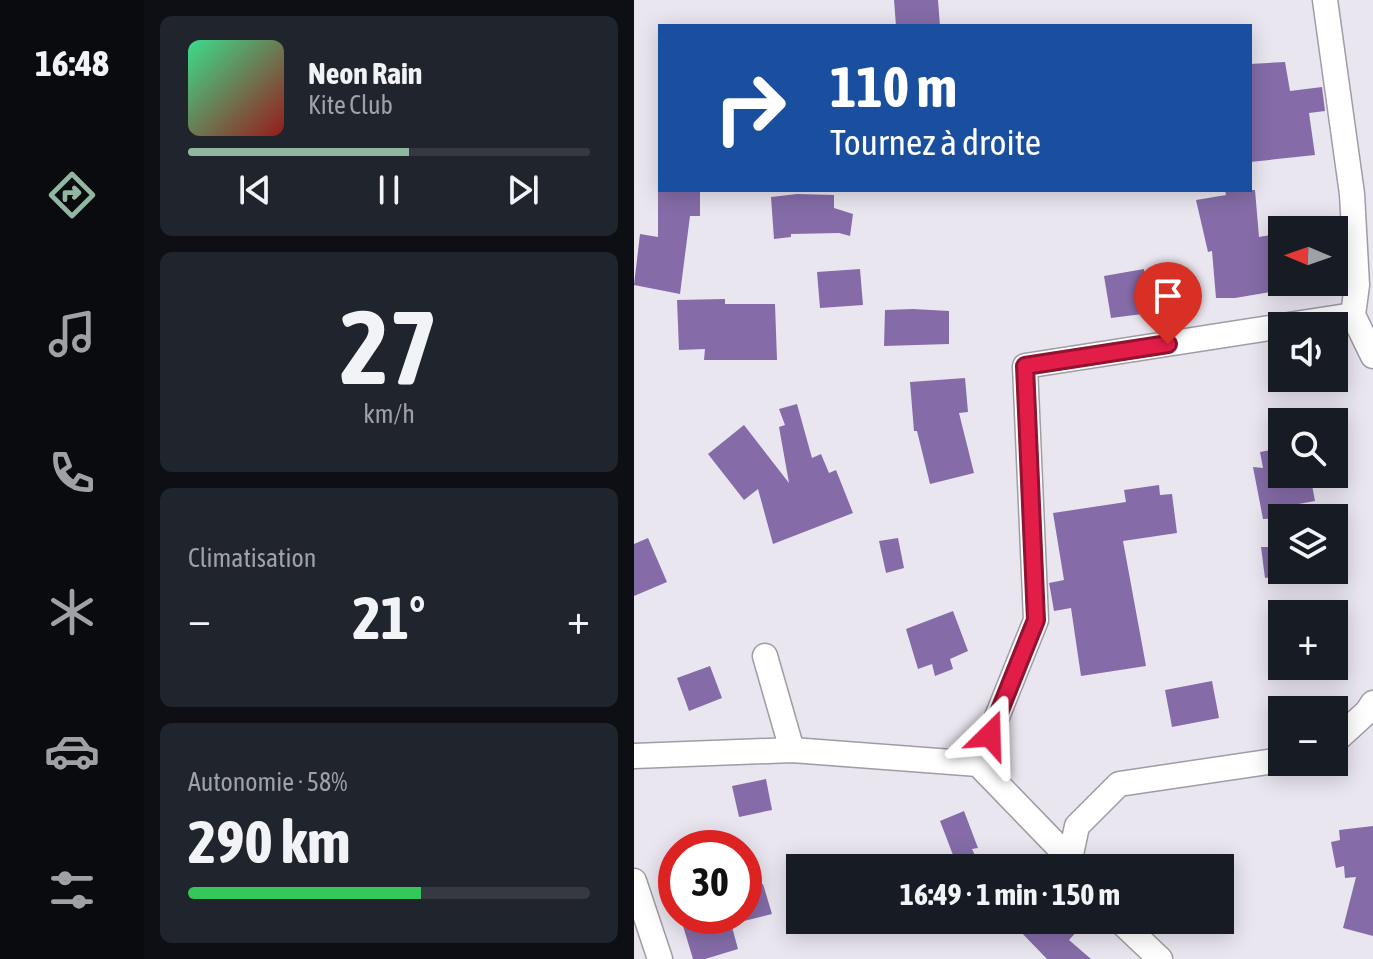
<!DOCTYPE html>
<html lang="fr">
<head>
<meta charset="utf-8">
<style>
	body { margin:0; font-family:"Asap Condensed",sans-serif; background:#20242c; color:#f1f3f6; height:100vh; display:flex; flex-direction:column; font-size:30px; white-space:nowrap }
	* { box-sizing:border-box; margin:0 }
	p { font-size:26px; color:#9ea1a6 }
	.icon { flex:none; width:44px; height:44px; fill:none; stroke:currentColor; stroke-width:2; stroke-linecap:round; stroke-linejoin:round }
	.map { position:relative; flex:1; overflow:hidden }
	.side { display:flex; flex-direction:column; gap:16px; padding:16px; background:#0d0f14; width:490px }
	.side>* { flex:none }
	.guide { position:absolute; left:24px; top:24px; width:594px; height:168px; border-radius:0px; box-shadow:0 4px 20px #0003; background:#1a4fa0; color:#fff; overflow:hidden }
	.needle { width:52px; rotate:272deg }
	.tools { position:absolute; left:634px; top:216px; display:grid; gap:16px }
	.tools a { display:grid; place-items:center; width:80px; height:80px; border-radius:0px; background:#171b24; box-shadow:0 4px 20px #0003; font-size:40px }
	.speed { position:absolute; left:24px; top:830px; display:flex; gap:16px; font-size:40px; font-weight:700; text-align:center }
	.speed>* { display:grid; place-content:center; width:104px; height:104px; border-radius:50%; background:#171b24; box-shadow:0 4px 20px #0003; line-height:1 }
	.speed .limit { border:12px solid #d22; background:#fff; color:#111 }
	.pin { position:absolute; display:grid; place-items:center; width:68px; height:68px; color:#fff; margin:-82px -34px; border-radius:50% 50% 50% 0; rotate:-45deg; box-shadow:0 0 8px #0007 }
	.pin .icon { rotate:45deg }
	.me { position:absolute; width:88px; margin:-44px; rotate:22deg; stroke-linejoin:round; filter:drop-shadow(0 0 6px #0008) }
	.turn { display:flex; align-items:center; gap:28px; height:168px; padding:0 40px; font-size:36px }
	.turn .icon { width:104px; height:104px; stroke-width:2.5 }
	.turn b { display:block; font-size:56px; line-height:68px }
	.big { font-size:60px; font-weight:700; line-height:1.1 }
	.side .tile { flex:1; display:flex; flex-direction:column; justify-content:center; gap:12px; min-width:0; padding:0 28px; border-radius:12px; background:#20242c }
	.side .dial { align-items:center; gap:0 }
	.dial b { font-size:104px; line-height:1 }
	.song { display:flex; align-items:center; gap:24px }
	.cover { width:96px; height:96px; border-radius:12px; background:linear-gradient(135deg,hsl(150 70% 55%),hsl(0 70% 35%)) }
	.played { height:8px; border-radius:4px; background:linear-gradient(90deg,#91b7a3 55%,#363941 55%) }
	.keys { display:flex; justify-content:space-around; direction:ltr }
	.heat { display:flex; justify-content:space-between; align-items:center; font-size:44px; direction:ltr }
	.charge { height:12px; border-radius:6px; background:linear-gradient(90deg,#34c759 58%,#363941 0) }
	.trip { position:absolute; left:152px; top:854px; width:448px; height:80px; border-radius:0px; background:#171b24; box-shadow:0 4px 20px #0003; font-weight:700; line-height:80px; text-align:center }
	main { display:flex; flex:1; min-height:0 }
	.dock { display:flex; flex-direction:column; width:144px; justify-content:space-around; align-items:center; background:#090b0e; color:#9ea1a6 }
	.dock .icon { width:56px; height:56px }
	.dock .selected { color:#91b7a3 }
	.dock b { font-size:36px; color:#f1f3f6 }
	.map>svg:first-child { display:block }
</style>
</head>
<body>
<main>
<nav class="dock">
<b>16:48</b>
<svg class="icon selected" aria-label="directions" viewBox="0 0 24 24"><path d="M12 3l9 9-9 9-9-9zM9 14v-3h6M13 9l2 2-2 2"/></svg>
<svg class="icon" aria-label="music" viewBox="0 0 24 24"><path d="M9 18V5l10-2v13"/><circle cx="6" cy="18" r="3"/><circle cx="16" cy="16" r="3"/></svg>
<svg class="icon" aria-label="phone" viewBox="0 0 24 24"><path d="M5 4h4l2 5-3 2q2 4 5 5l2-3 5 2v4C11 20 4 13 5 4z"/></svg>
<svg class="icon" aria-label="climate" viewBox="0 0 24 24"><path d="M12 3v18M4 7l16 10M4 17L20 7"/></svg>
<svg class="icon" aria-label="car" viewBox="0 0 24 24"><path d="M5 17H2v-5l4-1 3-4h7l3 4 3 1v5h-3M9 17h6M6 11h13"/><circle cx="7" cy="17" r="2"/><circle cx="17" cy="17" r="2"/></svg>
<svg class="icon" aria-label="filters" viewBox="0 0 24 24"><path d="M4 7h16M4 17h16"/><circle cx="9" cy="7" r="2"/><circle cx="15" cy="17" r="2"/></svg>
</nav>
<section class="side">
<div class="tile">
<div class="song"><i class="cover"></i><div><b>Neon Rain</b><p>Kite Club</p></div></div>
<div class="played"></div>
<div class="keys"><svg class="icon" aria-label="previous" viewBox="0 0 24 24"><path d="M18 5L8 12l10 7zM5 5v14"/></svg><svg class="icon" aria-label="pause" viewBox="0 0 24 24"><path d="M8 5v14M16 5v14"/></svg><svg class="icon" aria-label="next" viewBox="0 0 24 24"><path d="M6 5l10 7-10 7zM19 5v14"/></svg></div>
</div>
<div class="tile dial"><b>27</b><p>km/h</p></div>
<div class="tile"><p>Climatisation</p>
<div class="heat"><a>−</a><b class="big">21°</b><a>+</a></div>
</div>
<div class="tile"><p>Autonomie · 58%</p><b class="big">290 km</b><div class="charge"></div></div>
</section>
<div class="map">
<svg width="739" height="959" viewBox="0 0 739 959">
	<rect width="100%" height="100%" fill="#eae6f0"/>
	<g fill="#856ca8">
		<path d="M260 0H304L306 26H262Z"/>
		<path d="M651 62 656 91 688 87 691 111 675 113 681 155 616 162V64Z"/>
		<path d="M24 190H66V216H56L46 294 0 285 6 234 24 237Z"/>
		<path d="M591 190H621L625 237 648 233V290L601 298H582L578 251 574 252 562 200 592 195Z"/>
		<path d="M163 194 200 195V208L219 214 216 236 205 233 157 234V237L140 239 137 197Z"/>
		<path d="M226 269 229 305 186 308 183 272Z"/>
		<path d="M510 269 516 313 477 318 470 276Z"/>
		<path d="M91 299V304H141L143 360H70L71 349 45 350 43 300Z"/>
		<path d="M279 309 315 311V344L250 346 251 310Z"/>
		<path d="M331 378 334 412 325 413 340 473 296 484 283 431H280L276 382Z"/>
		<path d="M163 404 178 458 187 454 195 473 202 470 219 513 139 544 124 489 110 500 74 454 110 425 155 483 145 427 151 425 145 409Z"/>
		<path d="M648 448V474H676L681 501 648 507V518L629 519 619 467 629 468 626 452Z"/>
		<path d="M525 485 526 495 538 494 543 533 489 541 512 666 447 676 437 608 420 611 416 588 415 583 430 580 419 513 492 502 490 490Z"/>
		<path d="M14 538 33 582 0 596V544Z"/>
		<path d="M264 538 270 568 252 573 245 541Z"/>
		<path d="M627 547H648V575L631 578Z"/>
		<path d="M319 611 334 651 316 659 319 669 301 676 298 664 284 669 272 629Z"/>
		<path d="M76 666 88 698 55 711 43 678Z"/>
		<path d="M578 681 585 718 538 727 531 690Z"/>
		<path d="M132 779 138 810 105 817 98 786Z"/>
		<path d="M330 811 344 848 338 849 347 868H324L306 821Z"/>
		<path d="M739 826V936L709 928 722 877 711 878 710 866 702 868 697 842 706 840 705 830Z"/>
		<path d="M129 884 138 914 110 921V889Z"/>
		<path d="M46 916H95L104 949 71 959H59Z"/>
		<path d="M395 920H437L446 928 435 940 457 959H413L385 930Z"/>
	</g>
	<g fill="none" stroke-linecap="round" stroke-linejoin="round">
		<g stroke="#9f9ca5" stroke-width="27">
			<g id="street">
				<path d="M691 0 718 194 723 285 719 315 739 356"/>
				<path d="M648 326 719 315"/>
				<path d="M131 656 158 750"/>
				<path d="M700 742 733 712 739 703"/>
				<path d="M0 756 158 750 344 764 436 859"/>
				<path d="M344 764 402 620 391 366 648 326"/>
				<path d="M438 868 436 859 443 826 485 784 648 760"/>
				<path d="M0 881 26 959"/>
				<path d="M485 920 526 959"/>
			</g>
		</g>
		<use href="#street" stroke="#fff" stroke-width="24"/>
	</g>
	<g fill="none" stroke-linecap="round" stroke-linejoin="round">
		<g stroke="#92132f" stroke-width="20">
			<path id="route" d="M356 735 402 620 391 366 534 344"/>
		</g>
		<use href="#route" stroke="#e11d48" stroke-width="14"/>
	</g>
</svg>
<div class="tools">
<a><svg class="needle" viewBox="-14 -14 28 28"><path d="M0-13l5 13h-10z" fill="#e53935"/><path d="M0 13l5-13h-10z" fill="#9ea1a6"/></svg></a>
<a><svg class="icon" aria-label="sound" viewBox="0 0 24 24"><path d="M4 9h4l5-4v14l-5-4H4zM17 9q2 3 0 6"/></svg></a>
<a><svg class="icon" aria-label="search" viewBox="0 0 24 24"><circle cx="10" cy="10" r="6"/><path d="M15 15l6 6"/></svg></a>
<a><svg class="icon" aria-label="layers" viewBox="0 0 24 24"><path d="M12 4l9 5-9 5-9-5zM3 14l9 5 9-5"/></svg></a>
<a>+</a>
<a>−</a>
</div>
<div class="speed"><div class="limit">30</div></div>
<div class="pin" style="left:534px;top:344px;background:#d93025"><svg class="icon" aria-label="arrive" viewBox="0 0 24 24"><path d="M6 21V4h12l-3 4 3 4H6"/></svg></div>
<svg class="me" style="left:356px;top:735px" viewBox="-20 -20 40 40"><path d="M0-17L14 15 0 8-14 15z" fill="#e11d48" stroke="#fff" stroke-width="4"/></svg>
<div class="trip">16:49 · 1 min · 150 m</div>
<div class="guide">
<div class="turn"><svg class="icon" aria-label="right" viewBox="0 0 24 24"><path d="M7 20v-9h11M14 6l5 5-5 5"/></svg><div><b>110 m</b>Tournez à droite</div></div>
</div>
</div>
</main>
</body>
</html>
